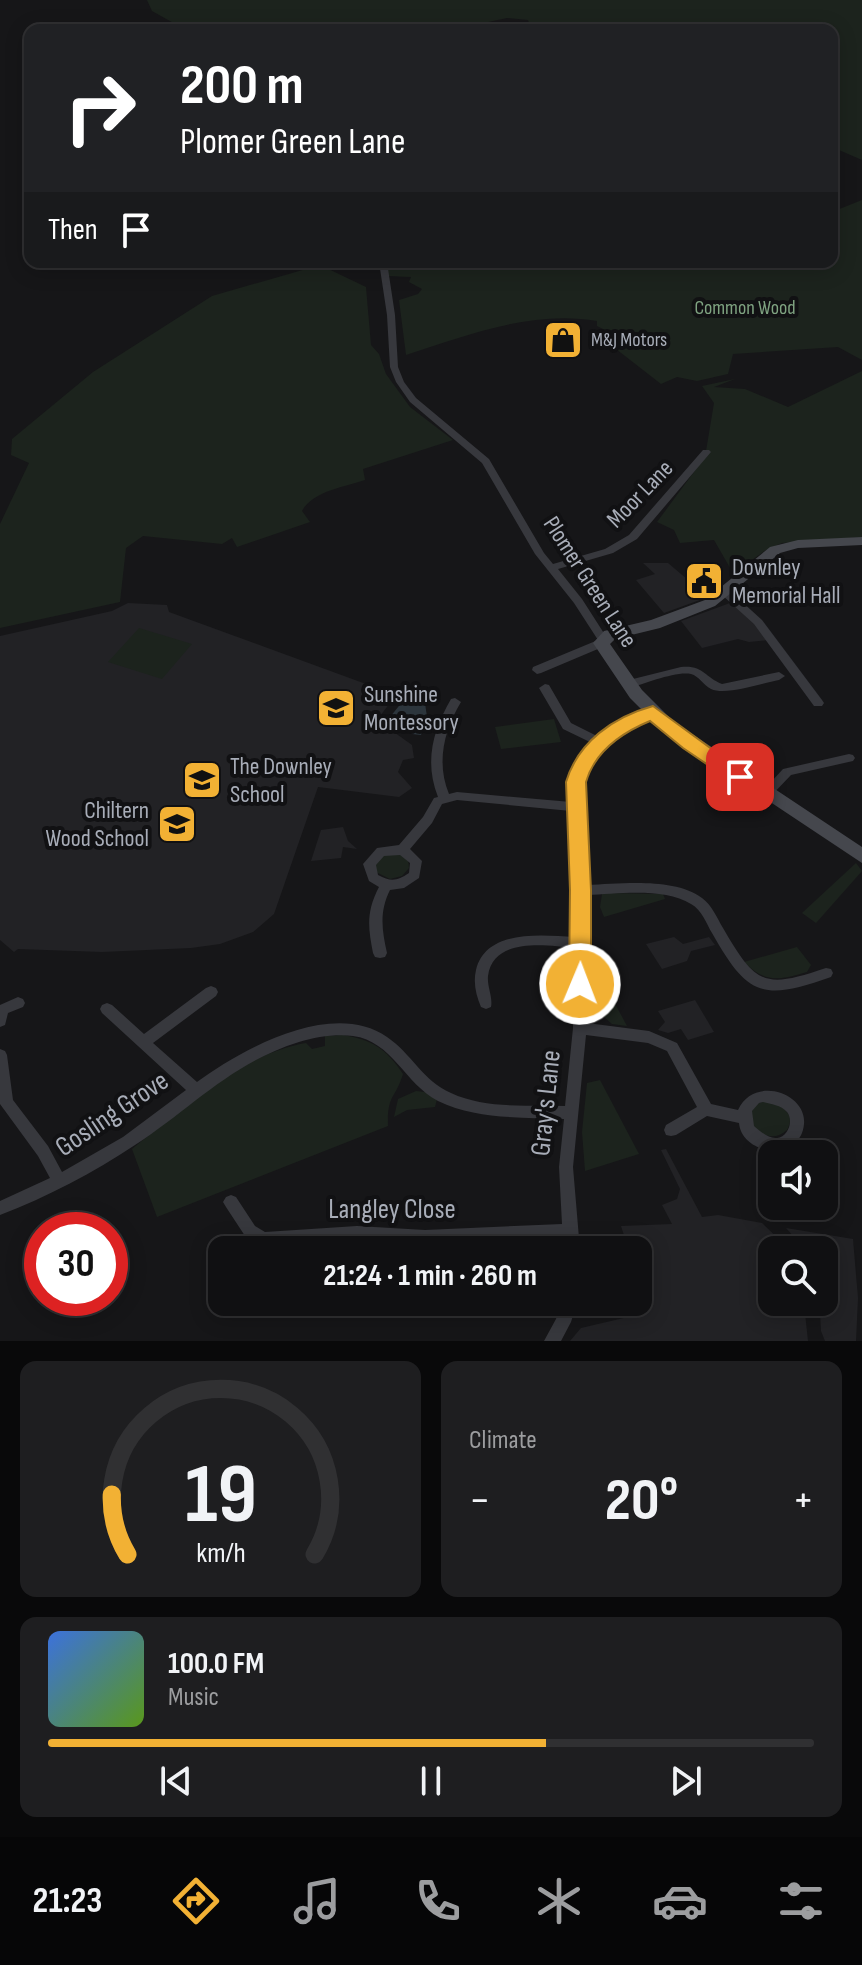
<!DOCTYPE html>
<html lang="en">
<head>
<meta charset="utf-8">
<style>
	body { margin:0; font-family:"Sofia Sans Condensed",sans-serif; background:#1e1e20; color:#f1f3f6; height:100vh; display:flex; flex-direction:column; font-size:30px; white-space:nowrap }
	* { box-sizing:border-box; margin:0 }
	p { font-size:26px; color:#9c9d9f }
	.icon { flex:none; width:44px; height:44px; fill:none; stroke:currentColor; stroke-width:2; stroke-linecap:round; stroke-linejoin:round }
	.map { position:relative; height:1341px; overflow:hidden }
	.drawer { display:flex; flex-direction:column; gap:20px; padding:20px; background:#09090a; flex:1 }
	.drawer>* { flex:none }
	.top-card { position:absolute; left:24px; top:24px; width:814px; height:244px; border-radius:16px; box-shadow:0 4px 20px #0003,0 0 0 2px #303032; background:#202124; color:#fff; overflow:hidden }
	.fabs { position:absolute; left:758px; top:1140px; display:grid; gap:16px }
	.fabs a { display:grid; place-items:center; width:80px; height:80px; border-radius:16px; background:#101012; box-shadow:0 4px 20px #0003,0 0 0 2px #303032; font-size:40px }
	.speed { position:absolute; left:24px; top:1212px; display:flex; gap:16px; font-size:40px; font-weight:700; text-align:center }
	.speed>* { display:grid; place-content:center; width:104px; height:104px; border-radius:50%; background:#101012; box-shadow:0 4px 20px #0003,0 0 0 2px #303032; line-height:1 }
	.speed .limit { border:12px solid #d22; background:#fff; color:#111 }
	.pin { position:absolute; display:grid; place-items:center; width:68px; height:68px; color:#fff; margin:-34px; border-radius:16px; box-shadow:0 4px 12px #0006 }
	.me { position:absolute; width:88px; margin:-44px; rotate:1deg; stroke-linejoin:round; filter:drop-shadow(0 0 6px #0008) }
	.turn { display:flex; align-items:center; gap:28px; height:168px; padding:0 24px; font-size:36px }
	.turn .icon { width:104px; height:104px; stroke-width:2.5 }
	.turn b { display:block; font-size:56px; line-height:68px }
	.then { display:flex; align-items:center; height:76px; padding:0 24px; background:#0003; gap:16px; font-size:30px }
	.big { font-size:60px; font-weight:700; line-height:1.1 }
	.drawer .widget { flex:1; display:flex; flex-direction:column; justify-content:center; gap:12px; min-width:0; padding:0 28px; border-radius:16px; background:#1e1e20 }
	.drawer .dial { align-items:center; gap:0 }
	.dial svg { height:208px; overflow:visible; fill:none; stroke:#303032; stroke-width:7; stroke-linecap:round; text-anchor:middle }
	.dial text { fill:#f1f3f6; stroke:none }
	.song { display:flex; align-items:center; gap:24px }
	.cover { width:96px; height:96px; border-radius:12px; background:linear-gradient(135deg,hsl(220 70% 55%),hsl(90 70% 35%)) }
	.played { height:8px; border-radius:4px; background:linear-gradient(90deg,#f2b134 65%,#303032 65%) }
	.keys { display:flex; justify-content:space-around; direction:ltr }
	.heat { display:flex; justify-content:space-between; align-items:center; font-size:44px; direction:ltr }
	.drawer .tiles { flex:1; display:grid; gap:20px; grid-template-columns:1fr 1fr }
	.widget:last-child { grid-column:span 2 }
	.trip { position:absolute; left:208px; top:1236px; width:444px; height:80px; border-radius:16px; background:#101012; box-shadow:0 4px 20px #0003,0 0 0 2px #303032; font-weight:700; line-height:80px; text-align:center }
	.menu { display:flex; height:128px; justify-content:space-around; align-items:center; background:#060607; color:#9c9d9f }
	.menu .icon { width:56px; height:56px }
	.menu .on { color:#f2b134 }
	.menu b { font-size:36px; color:#f1f3f6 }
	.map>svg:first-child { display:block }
</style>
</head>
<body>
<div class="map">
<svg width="862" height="1341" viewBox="0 0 862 1341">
	<rect width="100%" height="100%" fill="#161618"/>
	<g fill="#222225">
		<path d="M643 563H668L708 597 664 613 636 580 655 574Z"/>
		<path d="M128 603 167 605 169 612 396 695 377 720 412 745 414 758 403 760 398 772 412 788 399 797 318 787 274 914 253 932 220 944 191 948 102 952 18 949 14 952 0 940V636L112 611Z"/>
		<path d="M730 603 738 605 769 640 749 642 738 639 702 648 681 621Z"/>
		<path d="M343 827 348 841 357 849 343 847 341 858 311 861 321 830Z"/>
		<path d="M674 937 683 944 709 937 715 945 691 951 687 961 662 969 646 944Z"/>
		<path d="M695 1000 714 1032 688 1040 681 1029 668 1033 658 1030 665 1022 658 1011Z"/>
		<path d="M666 1149 702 1217 718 1215 762 1223 790 1250H772V1302H808L805 1313 808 1341H570L581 1328 628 1317V1313L649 1307 638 1276V1250H629L621 1226 672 1224 662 1205 677 1199 680 1189 661 1150Z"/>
		<path d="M786 1228 853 1239 858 1298 856 1341H825L821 1331 820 1313 826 1285 824 1250H806Z"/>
	</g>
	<g fill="#1c231d">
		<path d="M147 0H862V160L832 147V30H532L528 20 507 18 451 30H186L152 11Z"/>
		<path d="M862 200V360L838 347 733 354 728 374 697 381 677 377 661 384 598 335 605 330 597 326V321C531 310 468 335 406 355L399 300 418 294 422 289 409 282 411 277 388 276 386 262H832V212Z"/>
		<path d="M320 265 366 287 371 345 379 354 386 374 410 407 453 440 363 469 365 480C344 487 313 491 302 511L310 522 237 547 232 538 222 544 143 536 126 548 120 602 0 628V524L29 463 11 455 12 439 93 372 212 296Z"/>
		<path d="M862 371V537L782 543 766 550 733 573 714 540 680 543 674 530 657 522 705 457 714 403 702 386 735 379 714 387 745 389 788 407Z"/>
		<path d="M139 628 192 644 162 679 108 662Z"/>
		<path d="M554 719 561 742 501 749 495 727Z"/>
		<path d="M393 851 408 859 409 868 402 876 390 879 376 872 375 860Z"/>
		<path d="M856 863 862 871 816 923 802 913Z"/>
		<path d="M609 893 663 894 665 899 604 917 600 907 602 894Z"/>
		<path d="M797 947 811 965 807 972C780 980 766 984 744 962Z"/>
		<path d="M597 970 627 1026 612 1024 594 1008V971Z"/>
		<path d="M343 1035C372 1040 386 1048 403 1074 395 1100 387 1094 388 1126L157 1217 132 1149C185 1108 238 1055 306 1043L312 1049 325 1046V1036Z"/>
		<path d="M600 1080 639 1154 585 1171 582 1132 587 1083Z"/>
		<path d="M416 1091 425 1092 437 1099 435 1107 407 1110 394 1117 398 1099Z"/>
		<path d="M771 1100C783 1108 796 1114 787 1130 775 1141 764 1136 752 1127L751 1105Z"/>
	</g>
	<path fill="#2c353c" d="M407 696 425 703 427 717 421 735 412 734 390 717Z"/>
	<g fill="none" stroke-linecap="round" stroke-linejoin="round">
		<g fill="#37383d" fill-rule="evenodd">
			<path d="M379 262H387L395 315 398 367 404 382 416 398 489 459 544 553 553 564 605 549 629 535 703 450H709L711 452 637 539 613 553 558 569 582 599 607 638 605 641 606 643 605 646 541 673 537 674 532 670 533 667 598 640 574 603 535 554 482 463 410 402 396 382 390 367 387 315Z"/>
			<path d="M726 590 730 591 762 620 822 700 824 703 822 706H814L754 624 722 595 721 593Z"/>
			<path d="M681 667C704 665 704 677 722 684L779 672 785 676 779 680C762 683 726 696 711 689 703 685 699 676 691 674 675 671 645 684 629 688L623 684 625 681Z"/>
			<path d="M545 684 549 685 571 723 599 737C615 724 633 715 653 708L659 712 657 715C621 729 596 744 582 782L587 885C621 884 673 877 702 898 712 905 717 918 723 928 756 985 764 989 826 968L831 969 833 973 831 977C763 1001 748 997 712 933 706 923 702 910 691 904 664 887 617 894 587 895V1023L649 1031 677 1043 711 1104 738 1110C754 1075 807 1093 804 1124 801 1162 742 1156 739 1123L707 1116 676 1135 671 1136 666 1135 664 1130 666 1125 697 1107 667 1051 648 1043 586 1035 573 1167 580 1250H564L563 1238 425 1244 357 1240 263 1246 245 1236 226 1207 223 1202 226 1197 231 1195 236 1197 255 1226 265 1232 357 1226 425 1230 562 1224 559 1167 564 1119C522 1117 477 1120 438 1101 405 1084 392 1041 353 1036 335 1034 316 1037 299 1042 231 1063 192 1108 135 1145 93 1173 47 1197 0 1215V1201L50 1178 38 1156 0 1104V1049L5 1051 7 1055 13 1100 48 1146 62 1172 123 1137 186 1090 102 1013 100 1009 102 1005 107 1003 112 1005 144 1034 206 988 211 986 216 988 218 992 216 996 153 1043 197 1082C242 1049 332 999 387 1037 411 1053 423 1081 451 1093 485 1109 528 1105 565 1106L573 1028 574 948C546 945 493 937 488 976 487 987 493 997 491 1007L486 1009 481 1007C476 995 473 983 476 970 486 929 541 935 574 937L575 890 571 811 457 800 442 804 432 823 410 849 422 861 419 878 404 888 390 890C379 912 382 930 387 953L385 957 380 958 375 957 373 953C368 927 366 912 379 887L369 881 363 864 377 848 399 845 423 817 434 798 438 797C424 762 433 730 451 699L455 698 461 702C444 730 436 763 449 794L457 792 571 802C570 775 575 764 592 743L563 729 539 688ZM400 855 410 863 409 873C397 881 391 882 378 875L376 865 384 856ZM763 1102C771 1104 781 1105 787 1112 794 1121 788 1137 777 1138 768 1139 760 1131 754 1126L752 1111 759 1103Z"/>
			<path d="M849 754 853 755 855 758 853 761 791 775 770 797H762L760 794 783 769Z"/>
			<path d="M18 997 23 999 25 1003 23 1007 8 1013 5 1025 0 1027V1005Z"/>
			<path d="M561 1302H577L571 1322 561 1341H544L556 1319Z"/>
		</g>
		<path fill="#45474d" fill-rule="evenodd" d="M862 537V545L798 548 780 553 715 606 660 628 615 639 610 644 642 690 674 722 862 847V863L662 730 630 698 593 643 604 631 651 620 705 600 770 547 798 540Z"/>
	</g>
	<path fill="#f2b134" stroke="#9d7322" stroke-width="2" d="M653 706 750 777 740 784 733 782 683 748 650 721C621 733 595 751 586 782L591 890V984L588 990 580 993 572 990 569 984 570 890 566 782C578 742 613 717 653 706Z"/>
	<defs>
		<g id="shop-square" transform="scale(2)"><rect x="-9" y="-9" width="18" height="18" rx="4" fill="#f2b134" stroke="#111113"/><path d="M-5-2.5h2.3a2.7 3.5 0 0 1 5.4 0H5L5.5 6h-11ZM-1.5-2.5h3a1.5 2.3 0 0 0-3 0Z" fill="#111"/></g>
		<g id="civic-square" transform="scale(2)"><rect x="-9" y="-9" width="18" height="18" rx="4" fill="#f2b134" stroke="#111113"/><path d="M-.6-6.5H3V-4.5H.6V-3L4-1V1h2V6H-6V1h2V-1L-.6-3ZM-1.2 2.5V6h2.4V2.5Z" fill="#111"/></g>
		<g id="school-square" transform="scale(2)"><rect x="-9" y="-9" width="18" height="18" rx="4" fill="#f2b134" stroke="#111113"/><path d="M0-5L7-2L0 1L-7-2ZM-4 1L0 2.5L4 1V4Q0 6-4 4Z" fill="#111"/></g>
	</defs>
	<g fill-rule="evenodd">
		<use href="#shop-square" x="563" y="340"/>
		<use href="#civic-square" x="704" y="581"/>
		<use href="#school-square" x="336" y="708"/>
		<use href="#school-square" x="202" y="780"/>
		<use href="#school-square" x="177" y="824"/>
	</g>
	<g text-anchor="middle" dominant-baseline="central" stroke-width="8" stroke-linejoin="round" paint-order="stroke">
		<g font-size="20" fill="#7fa381" stroke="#111113">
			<text x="745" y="308">Common Wood</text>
		</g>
		<g font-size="20" fill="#a8adb8" stroke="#111113" text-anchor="start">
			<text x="591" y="340">M&amp;J Motors</text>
		</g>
		<g font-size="24" fill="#a8adb8" stroke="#111113">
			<text transform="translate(640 494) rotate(-46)">Moor Lane</text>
			<text transform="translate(590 582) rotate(57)">Plomer Green Lane</text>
		</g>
		<g font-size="24" fill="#a8adb8" stroke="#111113" text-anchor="start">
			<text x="732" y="567">Downley<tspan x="732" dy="28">Memorial Hall</tspan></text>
			<text x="364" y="694">Sunshine<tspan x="364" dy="28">Montessory</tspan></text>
			<text x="230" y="766">The Downley<tspan x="230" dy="28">School</tspan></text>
			<text x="149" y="810" text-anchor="end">Chiltern<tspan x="149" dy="28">Wood School</tspan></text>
		</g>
		<g font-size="28" fill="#a8adb8" stroke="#111113">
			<text transform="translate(546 1103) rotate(-84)">Gray's Lane</text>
			<text transform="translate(112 1114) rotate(-34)">Gosling Grove</text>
			<text x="392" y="1209">Langley Close</text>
		</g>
	</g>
</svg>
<div class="fabs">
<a><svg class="icon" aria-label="sound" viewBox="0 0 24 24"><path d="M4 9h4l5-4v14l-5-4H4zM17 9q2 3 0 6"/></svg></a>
<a><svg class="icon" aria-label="search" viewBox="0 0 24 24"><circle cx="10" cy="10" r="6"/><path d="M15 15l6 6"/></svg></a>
</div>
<div class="speed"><div class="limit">30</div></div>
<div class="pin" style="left:740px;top:777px;background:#d93025"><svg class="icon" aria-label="arrive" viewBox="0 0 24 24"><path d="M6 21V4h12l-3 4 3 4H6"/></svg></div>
<svg class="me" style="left:580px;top:984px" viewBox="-20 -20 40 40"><circle r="17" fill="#f2b134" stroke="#fff" stroke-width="3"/><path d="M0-11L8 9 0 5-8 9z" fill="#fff"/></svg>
<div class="trip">21:24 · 1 min · 260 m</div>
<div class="top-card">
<div class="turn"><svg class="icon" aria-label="right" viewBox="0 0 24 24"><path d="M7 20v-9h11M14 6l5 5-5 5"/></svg><div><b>200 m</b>Plomer Green Lane</div></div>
<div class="then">Then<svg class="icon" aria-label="arrive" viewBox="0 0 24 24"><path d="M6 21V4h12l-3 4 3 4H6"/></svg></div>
</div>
</div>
<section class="drawer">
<div class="tiles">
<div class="widget dial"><svg viewBox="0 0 100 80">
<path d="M14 69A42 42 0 1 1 86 69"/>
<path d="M14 69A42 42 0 0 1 8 46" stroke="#f2b134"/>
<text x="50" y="56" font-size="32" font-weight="700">19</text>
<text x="50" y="72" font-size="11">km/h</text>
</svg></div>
<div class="widget"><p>Climate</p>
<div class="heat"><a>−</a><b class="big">20°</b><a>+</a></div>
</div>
<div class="widget">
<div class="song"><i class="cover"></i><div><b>100.0 FM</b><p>Music</p></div></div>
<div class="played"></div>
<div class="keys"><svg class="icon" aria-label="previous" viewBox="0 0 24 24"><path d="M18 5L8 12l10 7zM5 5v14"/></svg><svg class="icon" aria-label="pause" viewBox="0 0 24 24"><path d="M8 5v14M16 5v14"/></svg><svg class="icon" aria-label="next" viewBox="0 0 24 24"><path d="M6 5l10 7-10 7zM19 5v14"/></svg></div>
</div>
</div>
</section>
<nav class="menu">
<b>21:23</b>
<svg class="icon on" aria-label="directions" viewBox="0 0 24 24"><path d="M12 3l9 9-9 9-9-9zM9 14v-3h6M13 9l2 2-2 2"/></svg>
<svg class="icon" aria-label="music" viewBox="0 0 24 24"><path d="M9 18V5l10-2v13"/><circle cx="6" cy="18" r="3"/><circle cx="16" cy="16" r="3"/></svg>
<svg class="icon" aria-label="phone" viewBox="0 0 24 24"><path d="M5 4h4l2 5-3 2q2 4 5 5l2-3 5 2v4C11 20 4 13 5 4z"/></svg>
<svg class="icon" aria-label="climate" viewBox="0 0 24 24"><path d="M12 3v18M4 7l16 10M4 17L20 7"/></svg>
<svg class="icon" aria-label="car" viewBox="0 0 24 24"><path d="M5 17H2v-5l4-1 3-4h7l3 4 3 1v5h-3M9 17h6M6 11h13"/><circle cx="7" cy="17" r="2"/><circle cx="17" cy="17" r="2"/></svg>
<svg class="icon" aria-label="filters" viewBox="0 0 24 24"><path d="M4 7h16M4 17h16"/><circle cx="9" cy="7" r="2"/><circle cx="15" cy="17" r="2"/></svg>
</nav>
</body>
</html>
